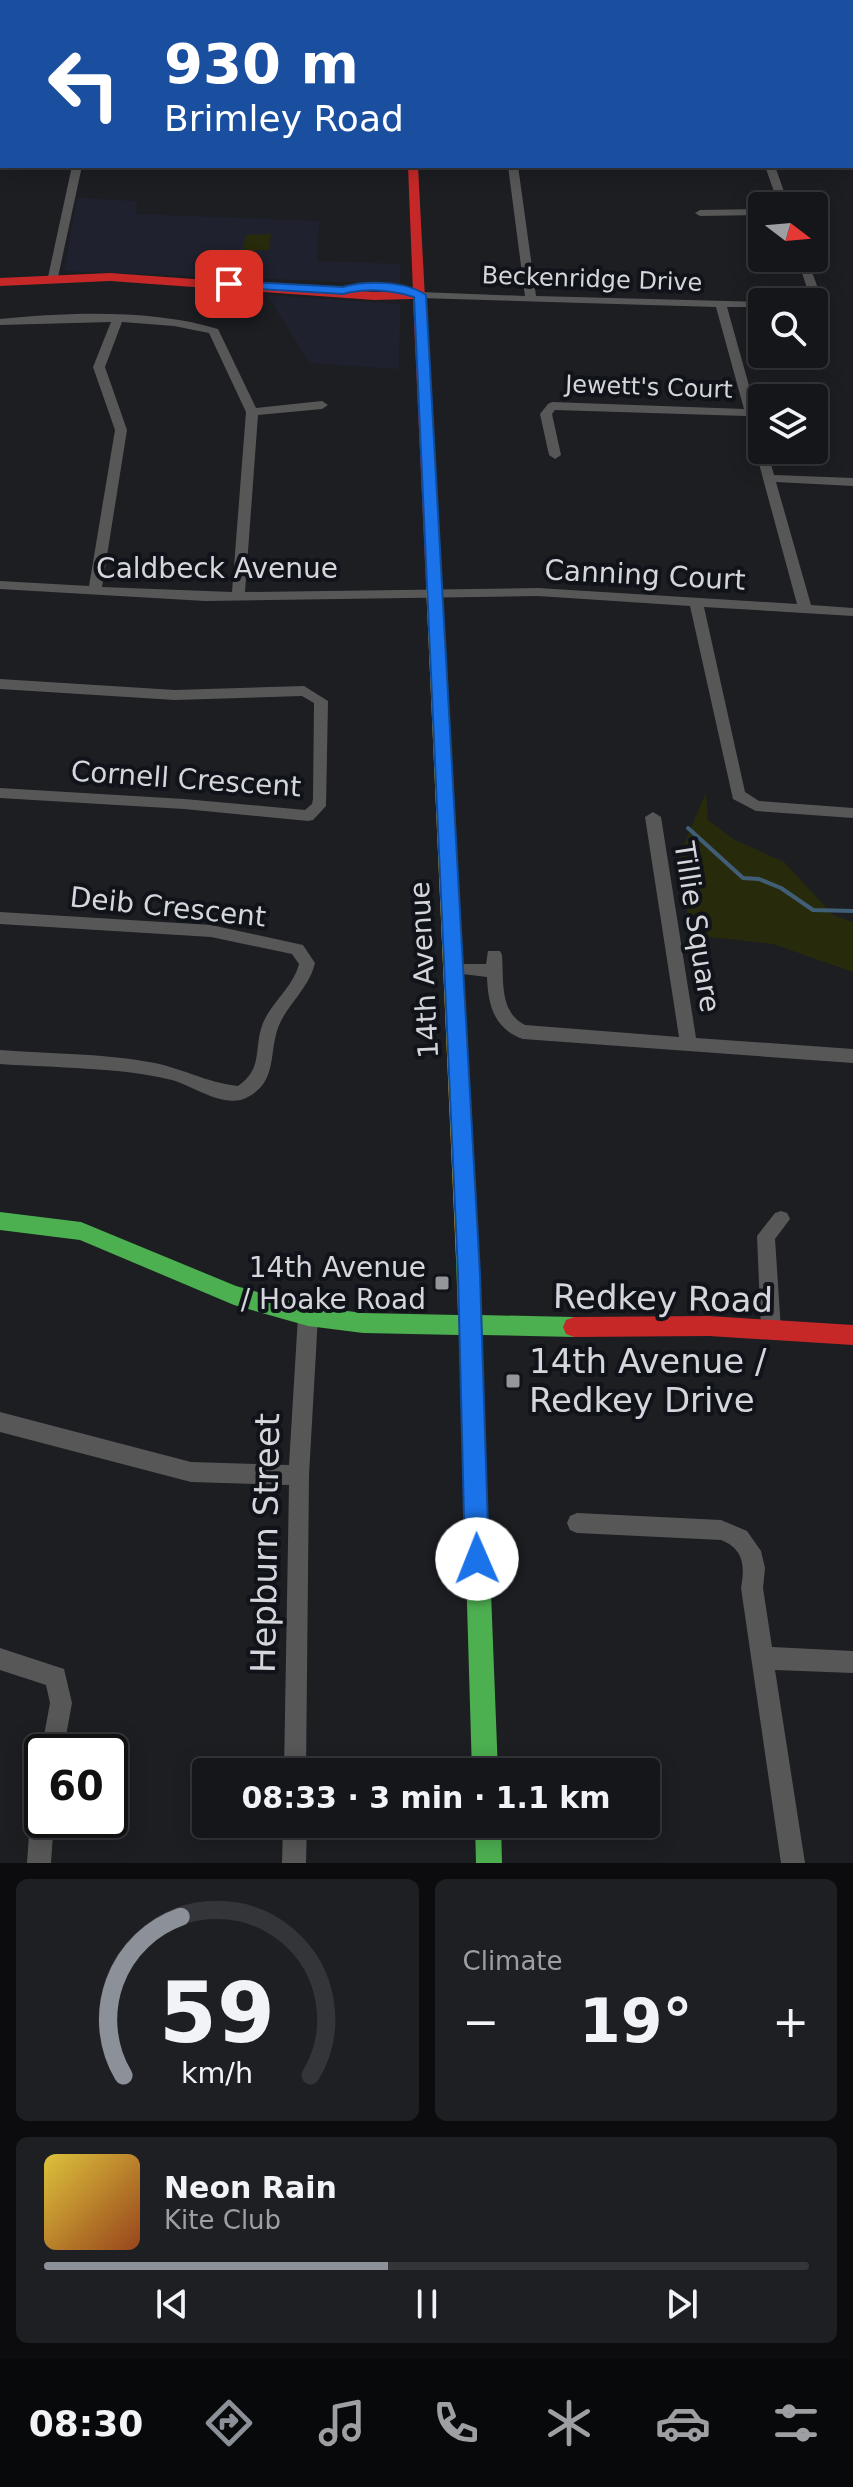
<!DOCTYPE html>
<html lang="en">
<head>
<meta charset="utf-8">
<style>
	body { margin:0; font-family:"DejaVu Sans",sans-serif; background:#1e1f23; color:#f1f3f6; height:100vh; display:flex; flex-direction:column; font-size:30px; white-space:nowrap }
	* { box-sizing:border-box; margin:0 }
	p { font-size:26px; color:#9d9fa2 }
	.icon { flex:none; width:44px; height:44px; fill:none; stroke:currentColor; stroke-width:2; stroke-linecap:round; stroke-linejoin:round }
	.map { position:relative; height:1863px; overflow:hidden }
	.drawer { display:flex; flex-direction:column; gap:16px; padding:16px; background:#0c0c0e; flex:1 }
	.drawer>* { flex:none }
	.guide { position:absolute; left:0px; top:0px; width:854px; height:168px; box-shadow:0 4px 20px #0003,0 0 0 2px #343539; background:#1a4fa0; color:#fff; overflow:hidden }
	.needle { width:52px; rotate:106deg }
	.tools { position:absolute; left:748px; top:192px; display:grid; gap:16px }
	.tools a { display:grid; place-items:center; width:80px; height:80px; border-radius:8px; background:#15161a; box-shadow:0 4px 20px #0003,0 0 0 2px #343539; font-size:40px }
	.speed { position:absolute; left:24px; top:1734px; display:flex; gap:16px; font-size:40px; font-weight:700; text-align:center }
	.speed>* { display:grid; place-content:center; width:104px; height:104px; border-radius:50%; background:#15161a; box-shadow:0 4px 20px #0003,0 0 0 2px #343539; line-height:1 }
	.speed .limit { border:4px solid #111; border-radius:12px; background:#fff; color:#111 }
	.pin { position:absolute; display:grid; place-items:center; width:68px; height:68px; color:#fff; margin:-34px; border-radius:16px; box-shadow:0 4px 12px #0006 }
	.me { position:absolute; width:88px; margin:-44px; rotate:359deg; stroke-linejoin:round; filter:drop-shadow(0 0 6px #0008) }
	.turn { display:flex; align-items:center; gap:28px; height:168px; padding:0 32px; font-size:36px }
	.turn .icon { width:104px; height:104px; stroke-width:2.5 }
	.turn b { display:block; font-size:56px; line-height:68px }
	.big { font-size:60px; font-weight:600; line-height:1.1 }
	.drawer .card { flex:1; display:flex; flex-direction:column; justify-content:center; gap:12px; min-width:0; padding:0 28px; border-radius:12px; background:#1e1f23 }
	.drawer .dial { align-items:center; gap:0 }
	.dial svg { height:208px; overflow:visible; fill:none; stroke:#343539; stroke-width:7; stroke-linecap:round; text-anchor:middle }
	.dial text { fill:#f1f3f6; stroke:none }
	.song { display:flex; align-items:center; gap:24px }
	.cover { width:96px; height:96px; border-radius:12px; background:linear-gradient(135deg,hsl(50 70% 55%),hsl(20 70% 35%)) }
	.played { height:8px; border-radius:4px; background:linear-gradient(90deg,#8c9099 45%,#343539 45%) }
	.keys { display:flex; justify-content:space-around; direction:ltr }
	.heat { display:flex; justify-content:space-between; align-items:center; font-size:44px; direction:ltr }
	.drawer .tiles { flex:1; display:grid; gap:16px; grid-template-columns:1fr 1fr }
	.card:last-child { grid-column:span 2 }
	.trip { position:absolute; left:192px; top:1758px; width:468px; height:80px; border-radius:8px; background:#15161a; box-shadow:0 4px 20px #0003,0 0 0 2px #343539; font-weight:600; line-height:80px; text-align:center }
	.dock { display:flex; height:128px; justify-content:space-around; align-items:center; background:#08090a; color:#9d9fa2 }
	.dock .icon { width:56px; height:56px }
	.dock .active { color:#8c9099 }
	.dock b { font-size:36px; color:#f1f3f6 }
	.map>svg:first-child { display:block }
</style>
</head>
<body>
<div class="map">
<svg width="853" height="1863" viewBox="0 0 853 1863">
	<rect width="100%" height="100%" fill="#1c1e22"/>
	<g fill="#1f222e">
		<path d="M77 198 137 201 136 214 319 221 317 261 400 264V284L64 271Z"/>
		<path d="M267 295 400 304 399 369 310 363Z"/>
	</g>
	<g fill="#272b0b">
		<path d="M271 234 269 250H255L250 263 229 261 232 257H241L246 235Z"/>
		<path d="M706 792 708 820 733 839 784 862 833 915 853 922V972L773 944 691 935 678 859Z"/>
	</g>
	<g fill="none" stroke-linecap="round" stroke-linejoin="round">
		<path stroke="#415e77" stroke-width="4" d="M688 828 743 878 759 879 781 888 813 910 853 911"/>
		<g fill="#585758" fill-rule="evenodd">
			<rect x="598" y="0" width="8" height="2"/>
			<path d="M709 0H717L718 2H710Z"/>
			<rect x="0" y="72" width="2" height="6"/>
			<path d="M72 166H82L58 277 53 280 48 277Z"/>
			<path d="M508 166H518L536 296 766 302H762V307H727L762 432V450H767L774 475 853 478V486L776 482 811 605 853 608V616L704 607 745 792 759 801 853 808V818L756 811 733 799 690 606 538 596 205 601 0 589V581L89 586 115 430 93 367 111 322 0 325V319C67 312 154 309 218 329L256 408 322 401 328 405 322 409 258 415 245 592 538 588 797 604 746 416 555 410 552 414 561 455 555 459 549 455 540 414 548 404 552 402 744 409 716 307 420 298 415 295 420 292 525 296ZM122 322 174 326 209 333 246 412 232 592 102 587 127 430 105 367Z"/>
			<path d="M765 166H775L789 206H779Z"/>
			<path d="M762 209V215L700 216 695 213 700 210Z"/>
			<path d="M797 258H807L820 294 814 302H803L809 294Z"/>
			<path d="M0 679 175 690 304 686 328 701 326 806 313 820 308 821 184 809 0 798V788L184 799 305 810 312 804 313 799 314 703 302 696 175 700 0 689Z"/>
			<path d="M653 812 661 817 696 1038 853 1049V1063L523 1039C494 1029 488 1005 487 977L446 972 444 968 446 964H486L488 951H500L502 955C504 980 499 1012 525 1025L679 1037 645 817Z"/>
			<path d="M0 912 211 925 303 945 315 963C309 987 292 1000 281 1021 267 1048 280 1080 248 1097 225 1110 194 1086 172 1080 119 1067 55 1068 0 1064V1050C49 1054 100 1053 149 1062 180 1067 207 1083 238 1086 264 1068 253 1048 263 1023 272 1002 293 987 299 964L292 954 211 937 0 924Z"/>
			<path d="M781 1211 787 1213 790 1219 775 1239 781 1330 778 1336 771 1339 764 1336 761 1330 757 1236 775 1213Z"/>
			<path d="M308 1307 315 1310 318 1316 309 1475 306 1772H284L289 1485 191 1482 0 1432V1412L191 1462 289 1465 298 1316 301 1310Z"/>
			<path d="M577 1513 721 1520 747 1531 761 1551 765 1568 763 1588 772 1647 853 1651V1673L775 1670 805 1863H781L741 1588C745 1566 744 1549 721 1540L577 1533 570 1530 567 1523 570 1516Z"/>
			<path d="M0 1648 64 1669 72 1703 63 1752H42V1755L41 1752 50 1703 46 1685 0 1670Z"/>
			<path d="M42 1808V1820H54L51 1863H27L30 1820 34 1812Z"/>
			<path d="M283 1824H307L306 1863H282Z"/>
		</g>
		<g fill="#4caf50" fill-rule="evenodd">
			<rect x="399" y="0" width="10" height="2"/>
			<path d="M0 1212 81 1222 236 1286 308 1306 363 1313 458 1315 456 1258 460 1251 467 1249 474 1251 478 1258 480 1315 574 1317 582 1320 585 1327 582 1334 574 1337 481 1335 498 1772H472L459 1335 363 1333 308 1326 234 1305 80 1240 0 1230Z"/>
			<path d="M475 1824H501L502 1863H476Z"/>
		</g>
		<path fill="#ffc107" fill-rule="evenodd" d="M433 578 440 583 478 1258 474 1265 467 1267 460 1265 456 1258 426 583Z"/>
		<g fill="#c62828" fill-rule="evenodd">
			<path d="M408 166H418L440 583 438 586H428L426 583 413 299 374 300 110 281 0 286V278L110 273 374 292H413Z"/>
			<path d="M709 1316 853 1325V1345L709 1336 574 1337 566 1334 563 1327 566 1320 574 1317Z"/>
		</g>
	</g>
	<path fill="#1a73e8" stroke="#114b97" stroke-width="2" d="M229 281 343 287C366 280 406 281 426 295L480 1274 489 1559 485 1568 477 1571 468 1568 465 1559 458 1274 414 297C391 290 366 288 343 294L224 287V282Z"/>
	<g fill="#94969a" stroke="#11131a" stroke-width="3">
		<rect x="434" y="1275" width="16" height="16" rx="4"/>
		<rect x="505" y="1373" width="16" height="16" rx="4"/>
	</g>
	<g text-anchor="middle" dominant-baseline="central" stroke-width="8" stroke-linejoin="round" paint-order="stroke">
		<g font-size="24" fill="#d4d6db" stroke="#11131a">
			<text transform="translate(592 279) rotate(2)">Beckenridge Drive</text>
			<text transform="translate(649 387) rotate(2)">Jewett's Court</text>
		</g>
		<g font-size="28" fill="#d4d6db" stroke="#11131a">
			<text x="217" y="568">Caldbeck Avenue</text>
			<text transform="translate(645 575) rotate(3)">Canning Court</text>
			<text transform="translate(186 779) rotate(4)">Cornell Crescent</text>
			<text transform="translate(168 907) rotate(6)">Deib Crescent</text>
			<text transform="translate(697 927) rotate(81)">Tillie Square</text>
			<text transform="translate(424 970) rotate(-93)">14th Avenue</text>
		</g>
		<g font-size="28" fill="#d4d6db" stroke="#11131a" text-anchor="end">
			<text x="426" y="1267">14th Avenue<tspan x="426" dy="32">/ Hoake Road</tspan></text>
		</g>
		<g font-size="34" fill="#d4d6db" stroke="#11131a">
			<text transform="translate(663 1298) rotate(1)">Redkey Road</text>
			<text transform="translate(265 1543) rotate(-89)">Hepburn Street</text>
		</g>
		<g font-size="34" fill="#d4d6db" stroke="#11131a" text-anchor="start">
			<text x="529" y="1361">14th Avenue /<tspan x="529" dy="39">Redkey Drive</tspan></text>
		</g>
	</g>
</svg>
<div class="tools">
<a><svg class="needle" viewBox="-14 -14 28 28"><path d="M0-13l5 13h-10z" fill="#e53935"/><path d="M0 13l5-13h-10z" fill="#9d9fa2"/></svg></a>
<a><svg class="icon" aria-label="search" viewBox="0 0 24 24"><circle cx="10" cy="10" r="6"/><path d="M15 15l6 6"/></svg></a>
<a><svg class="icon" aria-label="layers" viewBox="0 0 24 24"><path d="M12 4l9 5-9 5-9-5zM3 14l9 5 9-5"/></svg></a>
</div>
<div class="speed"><div class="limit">60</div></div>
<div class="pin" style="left:229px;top:284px;background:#d93025"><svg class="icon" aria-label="arrive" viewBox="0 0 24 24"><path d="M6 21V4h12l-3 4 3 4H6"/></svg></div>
<svg class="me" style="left:477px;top:1559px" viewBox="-20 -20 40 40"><circle r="19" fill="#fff"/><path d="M0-13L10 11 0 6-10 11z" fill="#1a73e8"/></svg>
<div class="trip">08:33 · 3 min · 1.1 km</div>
<div class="guide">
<div class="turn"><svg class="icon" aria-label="left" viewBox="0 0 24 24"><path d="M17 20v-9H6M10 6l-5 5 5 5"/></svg><div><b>930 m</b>Brimley Road</div></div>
</div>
</div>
<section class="drawer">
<div class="tiles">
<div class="card dial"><svg viewBox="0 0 100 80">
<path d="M14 69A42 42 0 1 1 86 69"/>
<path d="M14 69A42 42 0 0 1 36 8" stroke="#8c9099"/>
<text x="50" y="56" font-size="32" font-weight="700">59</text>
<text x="50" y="72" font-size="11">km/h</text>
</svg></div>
<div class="card"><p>Climate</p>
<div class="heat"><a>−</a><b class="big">19°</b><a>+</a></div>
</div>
<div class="card">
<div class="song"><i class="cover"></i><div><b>Neon Rain</b><p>Kite Club</p></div></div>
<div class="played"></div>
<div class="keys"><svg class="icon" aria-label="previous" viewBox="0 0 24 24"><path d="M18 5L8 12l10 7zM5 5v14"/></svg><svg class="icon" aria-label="pause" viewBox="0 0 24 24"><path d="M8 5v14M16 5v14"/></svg><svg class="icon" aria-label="next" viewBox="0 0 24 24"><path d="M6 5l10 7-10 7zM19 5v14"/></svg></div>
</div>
</div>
</section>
<nav class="dock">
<b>08:30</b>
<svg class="icon active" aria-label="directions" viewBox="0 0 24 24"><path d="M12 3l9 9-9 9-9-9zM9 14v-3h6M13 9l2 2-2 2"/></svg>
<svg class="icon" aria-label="music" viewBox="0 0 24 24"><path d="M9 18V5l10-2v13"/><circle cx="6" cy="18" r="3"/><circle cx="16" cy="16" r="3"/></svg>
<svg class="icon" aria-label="phone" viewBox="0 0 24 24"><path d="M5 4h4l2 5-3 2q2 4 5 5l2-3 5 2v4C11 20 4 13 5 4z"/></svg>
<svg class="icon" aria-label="climate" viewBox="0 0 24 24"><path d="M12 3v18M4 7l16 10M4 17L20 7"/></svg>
<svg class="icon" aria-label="car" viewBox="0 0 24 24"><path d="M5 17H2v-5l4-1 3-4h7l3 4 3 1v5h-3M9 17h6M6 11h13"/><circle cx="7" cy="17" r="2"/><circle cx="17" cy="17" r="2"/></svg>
<svg class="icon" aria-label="filters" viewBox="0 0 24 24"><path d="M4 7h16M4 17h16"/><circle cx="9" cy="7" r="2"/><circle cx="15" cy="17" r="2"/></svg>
</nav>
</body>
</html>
